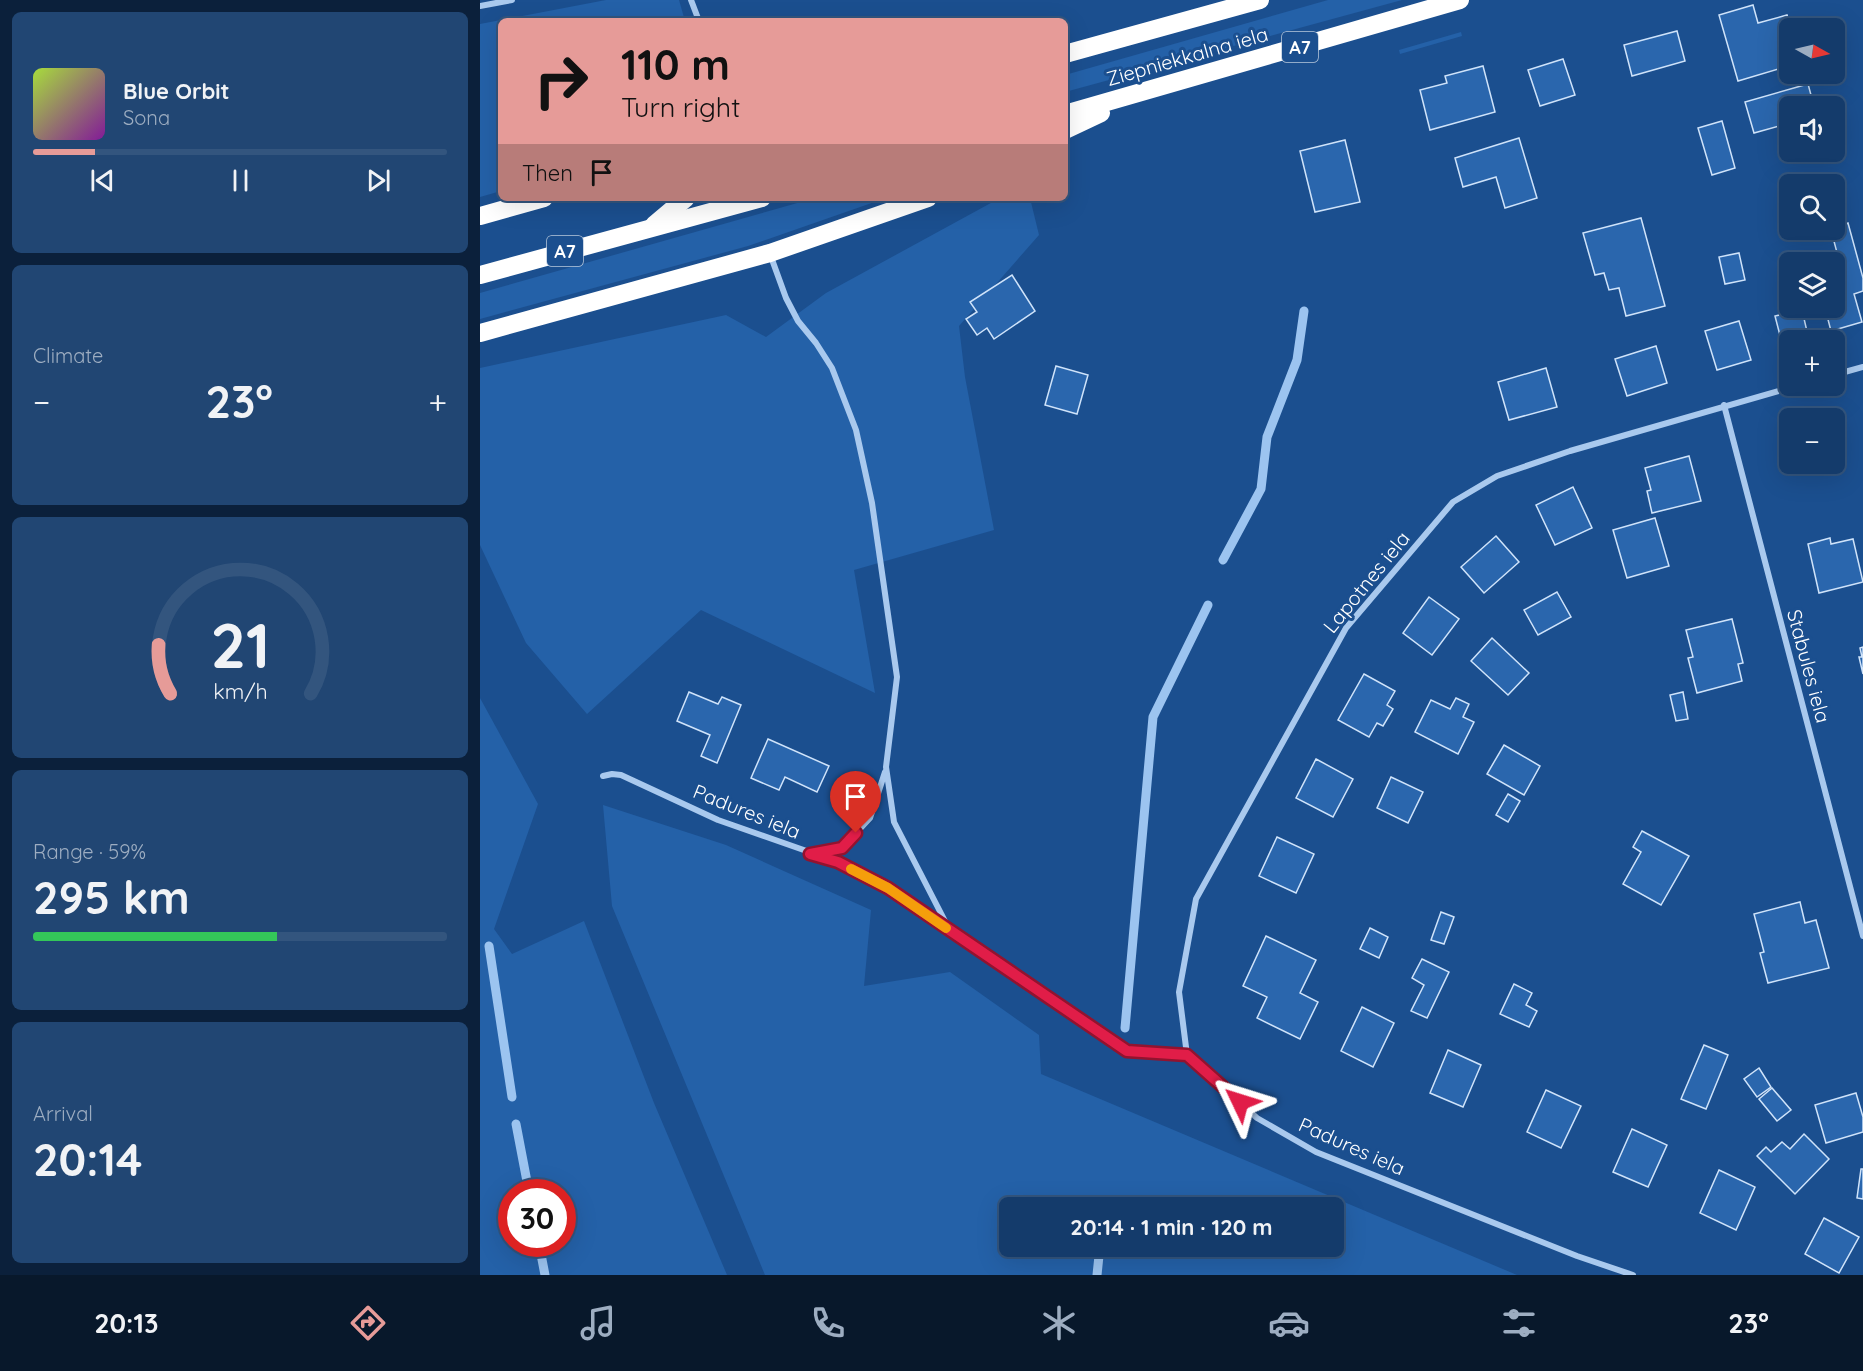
<!DOCTYPE html>
<html lang="en">
<head>
<meta charset="utf-8">
<style>
	body { margin:0; font-family:Quicksand,sans-serif; background:#214673; color:#f1f3f6; height:100vh; display:flex; flex-direction:column; font-size:22px; white-space:nowrap }
	* { box-sizing:border-box; margin:0 }
	p { font-size:20px; color:#9dadc1 }
	.icon { flex:none; width:33px; height:33px; fill:none; stroke:currentColor; stroke-width:2; stroke-linecap:round; stroke-linejoin:round }
	.map { position:relative; flex:1; overflow:hidden }
	.panel { display:flex; flex-direction:column; gap:12px; padding:12px; background:#0b203b; width:480px }
	.panel>* { flex:none }
	.top-card { position:absolute; left:18px; top:18px; width:570px; height:183px; border-radius:9px; box-shadow:0 6px 24px #0002,0 0 0 2px #33557e; background:#e69b98; color:#111; overflow:hidden }
	.needle { width:39px; rotate:98deg }
	.tools { position:absolute; left:1299px; top:18px; display:grid; gap:12px }
	.tools a { display:grid; place-items:center; width:66px; height:66px; border-radius:9px; background:#143b6b; box-shadow:0 6px 24px #0002,0 0 0 2px #33557e; font-size:30px }
	.speed { position:absolute; left:18px; top:1179px; display:flex; gap:12px; font-size:30px; font-weight:700; text-align:center }
	.speed>* { display:grid; place-content:center; width:78px; height:78px; border-radius:50%; background:#143b6b; box-shadow:0 6px 24px #0002,0 0 0 2px #33557e; line-height:1 }
	.speed .limit { border:9px solid #d22; background:#fff; color:#111 }
	.pin { position:absolute; display:grid; place-items:center; width:51px; height:51px; color:#fff; margin:-62px -26px; border-radius:50% 50% 50% 0; rotate:-45deg; box-shadow:0 0 6px #0007 }
	.pin .icon { rotate:45deg }
	.me { position:absolute; width:66px; margin:-33px; rotate:311deg; stroke-linejoin:round; filter:drop-shadow(0 0 4px #0008) }
	.turn { display:flex; align-items:center; gap:21px; height:126px; padding:0 24px; font-size:27px }
	.turn .icon { width:78px; height:78px; stroke-width:2.5 }
	.turn b { display:block; font-size:42px; line-height:51px }
	.then { display:flex; align-items:center; height:57px; padding:0 24px; background:#0003; gap:12px; font-size:22px }
	.big { font-size:45px; font-weight:700; line-height:1.1 }
	.panel .card { flex:1; display:flex; flex-direction:column; justify-content:center; gap:9px; min-width:0; padding:0 21px; border-radius:9px; background:#214673 }
	.panel .dial { align-items:center; gap:0 }
	.dial svg { height:156px; overflow:visible; fill:none; stroke:#33557e; stroke-width:7; stroke-linecap:round; text-anchor:middle }
	.dial text { fill:#f1f3f6; stroke:none }
	.song { display:flex; align-items:center; gap:18px }
	.cover { width:72px; height:72px; border-radius:9px; background:linear-gradient(135deg,hsl(80 70% 55%),hsl(290 70% 35%)) }
	.played { height:6px; border-radius:3px; background:linear-gradient(90deg,#e69b98 15%,#33557e 15%) }
	.keys { display:flex; justify-content:space-around; direction:ltr }
	.heat { display:flex; justify-content:space-between; align-items:center; font-size:33px; direction:ltr }
	.charge { height:9px; border-radius:4px; background:linear-gradient(90deg,#34c759 59%,#33557e 0) }
	.trip { position:absolute; left:519px; top:1197px; width:345px; height:60px; border-radius:9px; background:#143b6b; box-shadow:0 6px 24px #0002,0 0 0 2px #33557e; font-weight:700; line-height:60px; text-align:center }
	.tab-bar { display:flex; height:96px; justify-content:space-around; align-items:center; background:#08182b; color:#9dadc1 }
	.tab-bar .icon { width:42px; height:42px }
	.tab-bar .current { color:#e69b98 }
	.tab-bar b { font-size:27px; color:#f1f3f6 }
	main { display:flex; flex:1; min-height:0 }
	.map>svg:first-child { display:block }
</style>
</head>
<body>
<main>
<section class="panel">
<div class="card">
<div class="song"><i class="cover"></i><div><b>Blue Orbit</b><p>Sona</p></div></div>
<div class="played"></div>
<div class="keys"><svg class="icon" aria-label="previous" viewBox="0 0 24 24"><path d="M18 5L8 12l10 7zM5 5v14"/></svg><svg class="icon" aria-label="pause" viewBox="0 0 24 24"><path d="M8 5v14M16 5v14"/></svg><svg class="icon" aria-label="next" viewBox="0 0 24 24"><path d="M6 5l10 7-10 7zM19 5v14"/></svg></div>
</div>
<div class="card"><p>Climate</p>
<div class="heat"><a>−</a><b class="big">23°</b><a>+</a></div>
</div>
<div class="card dial"><svg viewBox="0 0 100 80">
<path d="M14 69A42 42 0 1 1 86 69"/>
<path d="M14 69A42 42 0 0 1 8 44" stroke="#e69b98"/>
<text x="50" y="56" font-size="32" font-weight="700">21</text>
<text x="50" y="72" font-size="11">km/h</text>
</svg></div>
<div class="card"><p>Range · 59%</p><b class="big">295 km</b><div class="charge"></div></div>
<div class="card"><p>Arrival</p><b class="big">20:14</b></div>
</section>
<div class="map">
<svg width="1383" height="1275" viewBox="0 0 1383 1275">
	<rect width="100%" height="100%" fill="#1b4f8f"/>
	<g fill="#2461a8" fill-rule="evenodd">
		<path d="M126 0H199L205 21H21V191L0 197V24Z"/>
		<path d="M848 0H922L585 92V75Z"/>
		<path d="M981 32 982 36 920 54 919 50Z"/>
		<path d="M335 198H406L268 246 0 319V293Z"/>
		<path d="M520 198H550L559 235 479 326 485 377 514 530 374 570 395 693 221 610 107 714 46 643 0 545V368L246 315 286 337 346 293Z"/>
		<path d="M0 698 58 804 14 929 32 954 104 921 174 1103 247 1275H0ZM32 1192H82V1244H32Z"/>
		<path d="M123 805 246 845 391 910 384 986 470 972 559 1035 561 1074 1037 1275H285L132 906ZM530 1208H854V1246H530Z"/>
	</g>
	<g fill="none" stroke-linecap="round" stroke-linejoin="round">
		<g stroke="#9cc4f0" stroke-width="9">
			<path d="M743 560 781 489 787 437 817 360 824 311"/>
			<path d="M9 946 32 1097"/>
			<path d="M645 1028 673 717 728 605"/>
			<path d="M36 1124 49 1192"/>
			<path d="M625 1208V1203"/>
			<path d="M59 1244 65 1275"/>
			<path d="M617 1275 620 1246"/>
		</g>
	</g>
	<g fill="#2a66ad" stroke="#cfe3fa" stroke-width="1.5">
		<path d="M1273 5 1278 23 1307 15 1311 28H1310V54L1299 57 1302 68 1258 81 1239 15Z"/>
		<path d="M1197 31 1205 61 1152 76 1144 45Z"/>
		<path d="M1083 59 1095 95 1060 106 1048 70Z"/>
		<path d="M1003 66 1015 112 950 130 940 90 967 83 965 76Z"/>
		<path d="M1328 84 1334 106H1310V123L1274 133 1265 102Z"/>
		<path d="M1242 121 1255 168 1232 175 1218 128Z"/>
		<path d="M1039 138 1057 198 1025 208 1016 177 983 187 975 158Z"/>
		<path d="M865 140 880 202 835 212 820 151Z"/>
		<path d="M1161 218 1185 306 1146 316 1139 288 1129 290 1124 273 1115 275 1103 233Z"/>
		<path d="M1368 223 1383 278V291L1374 294 1382 322 1351 331 1345 308H1354V282L1364 279 1351 230Z"/>
		<path d="M1259 253 1265 280 1245 284 1239 257Z"/>
		<path d="M532 275 555 311 514 339 507 328 497 335 486 319 497 312 490 302Z"/>
		<path d="M1322 310 1329 340H1310V345L1303 347 1295 316Z"/>
		<path d="M1259 321 1271 360 1237 370 1225 331Z"/>
		<path d="M1176 346 1187 383 1147 396 1135 359Z"/>
		<path d="M576 366 608 375 597 414 565 405Z"/>
		<path d="M1066 368 1077 407 1029 420 1018 382Z"/>
		<path d="M1354 437 1361 461 1354 462Z"/>
		<path d="M1209 456 1221 501 1172 513 1167 491 1171 490 1165 468Z"/>
		<path d="M1312 464H1351L1315 473Z"/>
		<path d="M1093 487 1112 528 1075 545 1056 505Z"/>
		<path d="M1175 518 1189 566 1147 578 1133 530Z"/>
		<path d="M1016 536 1039 562 1004 593 981 567Z"/>
		<path d="M1350 538 1351 544 1373 539 1383 582 1339 593 1328 544Z"/>
		<path d="M1077 592 1091 617 1058 635 1044 610Z"/>
		<path d="M949 597 979 619 952 655 923 633Z"/>
		<path d="M1252 619 1263 663 1258 664 1262 681 1217 693 1208 658 1213 657 1206 630Z"/>
		<path d="M1012 638 1049 673 1028 695 991 661Z"/>
		<path d="M1383 647V674L1379 657H1382L1380 648Z"/>
		<path d="M884 674 915 691 907 705 913 709 903 726 897 723 889 737 858 720Z"/>
		<path d="M209 692 238 704 242 697 261 705 237 763 221 756 230 735 197 721Z"/>
		<path d="M1203 692 1208 719 1196 721 1190 695Z"/>
		<path d="M976 698 989 704 983 717 994 722 978 754 935 732 951 700 970 709Z"/>
		<path d="M288 739 349 766 337 792 305 777 299 790 271 778Z"/>
		<path d="M1024 745 1060 766 1044 795 1007 774Z"/>
		<path d="M836 759 873 779 853 817 816 798Z"/>
		<path d="M911 777 943 792 928 823 897 808Z"/>
		<path d="M1028 794 1040 801 1028 822 1016 815Z"/>
		<path d="M1162 831 1209 856 1181 905 1143 884 1161 852 1153 847Z"/>
		<path d="M797 837 834 854 816 893 779 876Z"/>
		<path d="M1320 902 1325 923 1336 920 1349 968 1288 983 1280 953 1284 952 1274 914Z"/>
		<path d="M961 912 974 917 964 944 951 940Z"/>
		<path d="M890 928 908 937 899 958 880 949Z"/>
		<path d="M786 936 836 960 820 993 838 1002 820 1039 777 1018 787 997 763 986Z"/>
		<path d="M942 959 969 972 947 1018 931 1011 944 985 932 978Z"/>
		<path d="M1034 984 1052 993 1046 1005 1057 1011 1049 1027 1020 1014Z"/>
		<path d="M882 1007 914 1023 893 1067 861 1051Z"/>
		<path d="M1224 1045 1248 1055 1226 1109 1201 1099Z"/>
		<path d="M968 1050 1001 1065 983 1107 950 1093Z"/>
		<path d="M1279 1068 1291 1087 1277 1097 1264 1079Z"/>
		<path d="M1292 1088 1311 1110 1297 1121 1279 1099Z"/>
		<path d="M1066 1090 1101 1106 1081 1148 1047 1132Z"/>
		<path d="M1376 1093 1383 1117V1132L1346 1143 1335 1105Z"/>
		<path d="M1152 1129 1187 1145 1168 1187 1133 1172Z"/>
		<path d="M1324 1134 1349 1159 1315 1194 1277 1156 1286 1147 1291 1152 1302 1142 1310 1149Z"/>
		<path d="M1381 1169H1383V1199L1377 1198Z"/>
		<path d="M1239 1170 1275 1187 1256 1230 1220 1213Z"/>
		<path d="M1344 1218 1379 1237 1359 1273 1325 1254Z"/>
	</g>
	<g fill="none" stroke-linecap="round" stroke-linejoin="round">
		<path stroke="#a9c9ee" stroke-width="4.5" d="M314 21 330 20"/>
		<g stroke="#a9c9ee" stroke-width="6">
			<path d="M211 0 219 21"/>
			<path d="M0 6 32 0"/>
			<path d="M290 254 306 298 318 321 336 343 352 368 376 430 392 503 417 677 406 767 414 822 468 927"/>
			<path d="M1354 375 1383 367"/>
			<path d="M1244 405 1383 936"/>
			<path d="M123 776 132 774 141 775 238 820 358 862 408 888 647 1051 707 1055 777 1118 836 1152 1097 1256 1153 1275"/>
			<path d="M334 853 362 848 390 818 405 772"/>
			<path d="M707 1055 699 992 716 899 866 628 973 502 1017 476 1090 451 1316 386"/>
		</g>
		<g stroke="#fff" stroke-width="18">
			<path d="M585 54 780 0"/>
			<path d="M585 114 980 0"/>
			<path d="M585 130 621 113"/>
			<path d="M0 216 64 198"/>
			<path d="M174 225 206 198"/>
			<path d="M0 275 282 198"/>
			<path d="M0 333 290 253 448 198"/>
		</g>
	</g>
	<g fill="none" stroke-linecap="round" stroke-linejoin="round">
		<g stroke="#92132f" stroke-width="15">
			<path id="route" d="M376 833 362 848 330 854 358 862 408 888 647 1051 707 1055 760 1102"/>
		</g>
		<use href="#route" stroke="#e11d48" stroke-width="10"/>
		<path stroke="#f59e0b" stroke-width="10" d="M371 869 408 888 466 928"/>
	</g>
	<g text-anchor="middle" dominant-baseline="central" stroke-width="6" stroke-linejoin="round" paint-order="stroke">
		<g fill="#1b4f8f" stroke="#bbcadd" stroke-width="1.5">
			<rect x="802" y="32" width="36" height="30" rx="4.5"/>
			<rect x="67" y="236" width="36" height="30" rx="4.5"/>
		</g>
		<g font-size="18" font-weight="bold" fill="#fff">
			<text x="820" y="47">A7</text>
			<text x="85" y="251">A7</text>
		</g>
		<g font-size="20" fill="#fff" stroke="#1b4f8f">
			<text transform="translate(707 56) rotate(-16)">Ziepniekkalna iela</text>
			<text transform="translate(886 582) rotate(-51)">Lapotnes iela</text>
			<text transform="translate(1329 666) rotate(75)">Stabules iela</text>
			<text transform="translate(267 811) rotate(22)">Padures iela</text>
			<text transform="translate(872 1146) rotate(24)">Padures iela</text>
		</g>
	</g>
</svg>
<div class="tools">
<a><svg class="needle" viewBox="-14 -14 28 28"><path d="M0-13l5 13h-10z" fill="#e53935"/><path d="M0 13l5-13h-10z" fill="#9dadc1"/></svg></a>
<a><svg class="icon" aria-label="sound" viewBox="0 0 24 24"><path d="M4 9h4l5-4v14l-5-4H4zM17 9q2 3 0 6"/></svg></a>
<a><svg class="icon" aria-label="search" viewBox="0 0 24 24"><circle cx="10" cy="10" r="6"/><path d="M15 15l6 6"/></svg></a>
<a><svg class="icon" aria-label="layers" viewBox="0 0 24 24"><path d="M12 4l9 5-9 5-9-5zM3 14l9 5 9-5"/></svg></a>
<a>+</a>
<a>−</a>
</div>
<div class="speed"><div class="limit">30</div></div>
<div class="pin" style="left:376px;top:833px;background:#d93025"><svg class="icon" aria-label="arrive" viewBox="0 0 24 24"><path d="M6 21V4h12l-3 4 3 4H6"/></svg></div>
<svg class="me" style="left:760px;top:1102px" viewBox="-20 -20 40 40"><path d="M0-17L14 15 0 8-14 15z" fill="#e11d48" stroke="#fff" stroke-width="4"/></svg>
<div class="trip">20:14 · 1 min · 120 m</div>
<div class="top-card">
<div class="turn"><svg class="icon" aria-label="right" viewBox="0 0 24 24"><path d="M7 20v-9h11M14 6l5 5-5 5"/></svg><div><b>110 m</b>Turn right</div></div>
<div class="then">Then<svg class="icon" aria-label="arrive" viewBox="0 0 24 24"><path d="M6 21V4h12l-3 4 3 4H6"/></svg></div>
</div>
</div>
</main>
<nav class="tab-bar">
<b>20:13</b>
<svg class="icon current" aria-label="directions" viewBox="0 0 24 24"><path d="M12 3l9 9-9 9-9-9zM9 14v-3h6M13 9l2 2-2 2"/></svg>
<svg class="icon" aria-label="music" viewBox="0 0 24 24"><path d="M9 18V5l10-2v13"/><circle cx="6" cy="18" r="3"/><circle cx="16" cy="16" r="3"/></svg>
<svg class="icon" aria-label="phone" viewBox="0 0 24 24"><path d="M5 4h4l2 5-3 2q2 4 5 5l2-3 5 2v4C11 20 4 13 5 4z"/></svg>
<svg class="icon" aria-label="climate" viewBox="0 0 24 24"><path d="M12 3v18M4 7l16 10M4 17L20 7"/></svg>
<svg class="icon" aria-label="car" viewBox="0 0 24 24"><path d="M5 17H2v-5l4-1 3-4h7l3 4 3 1v5h-3M9 17h6M6 11h13"/><circle cx="7" cy="17" r="2"/><circle cx="17" cy="17" r="2"/></svg>
<svg class="icon" aria-label="filters" viewBox="0 0 24 24"><path d="M4 7h16M4 17h16"/><circle cx="9" cy="7" r="2"/><circle cx="15" cy="17" r="2"/></svg>
<b>23°</b>
</nav>
</body>
</html>
